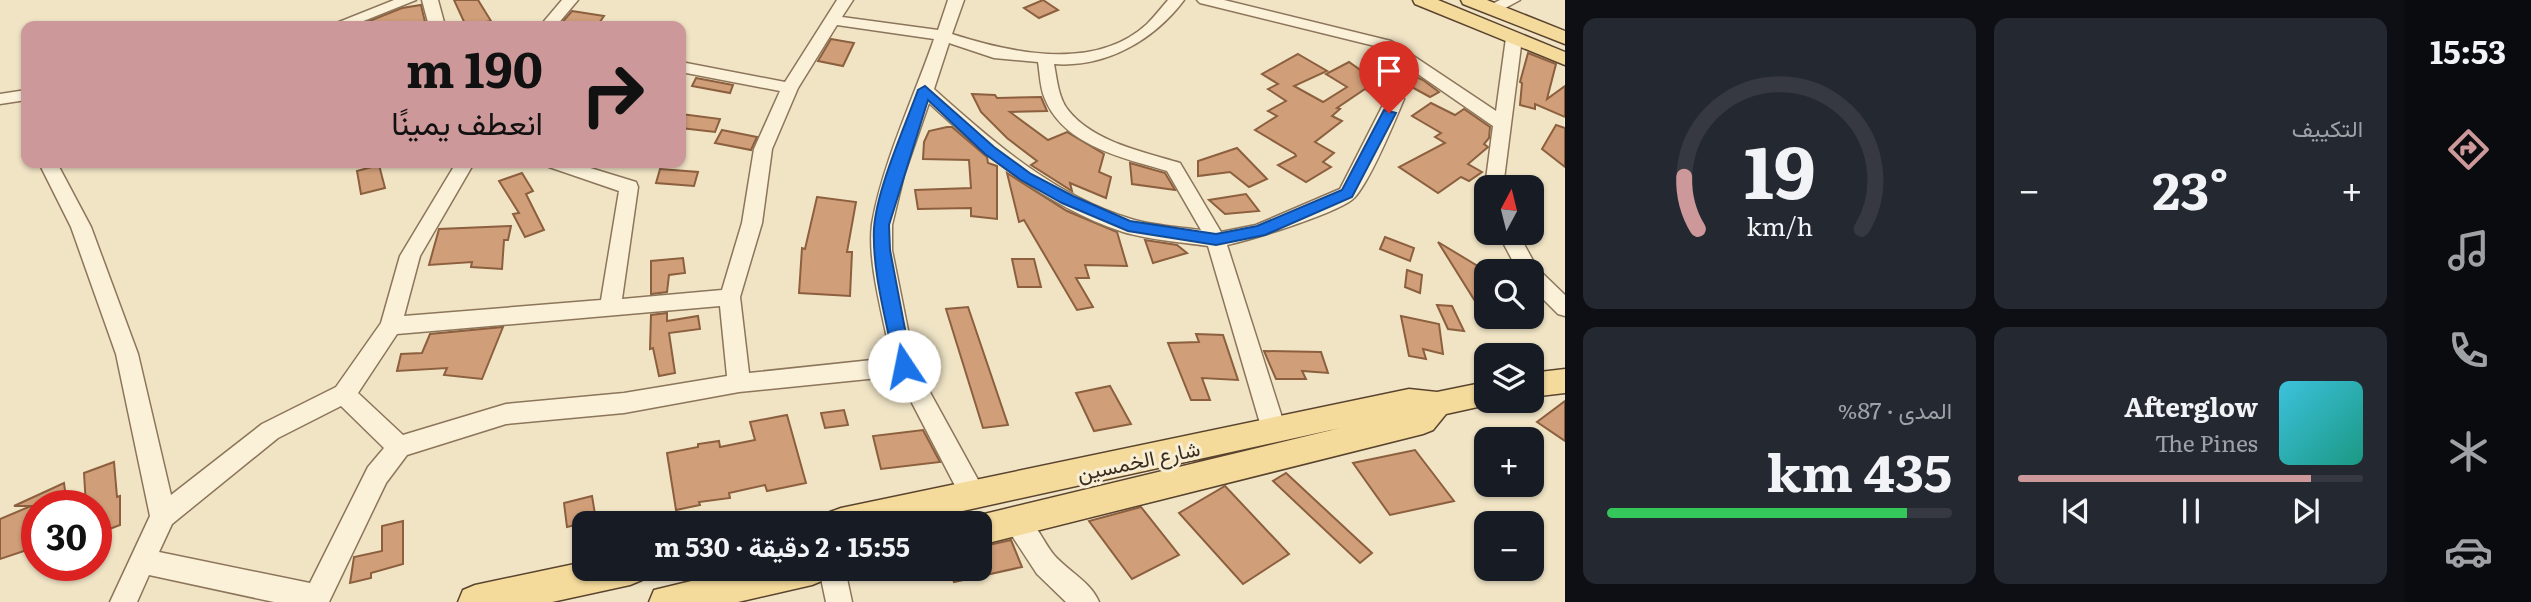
<!DOCTYPE html>
<html lang="ar">
<head>
<meta charset="utf-8">
<style>
	body { margin:0; font-family:Literata,Vazirmatn,serif; background:#242831; color:#f1f3f6; direction:rtl; height:100vh; display:flex; flex-direction:column; font-size:26px; white-space:nowrap }
	* { box-sizing:border-box; margin:0 }
	p { font-size:23px; color:#9ea1a6 }
	.icon { flex:none; width:38px; height:38px; fill:none; stroke:currentColor; stroke-width:2; stroke-linecap:round; stroke-linejoin:round }
	.map { position:relative; flex:1; overflow:hidden; direction:ltr }
	.sheet { display:flex; flex-direction:column; gap:18px; padding:18px; background:#0d0f14; width:840px }
	.sheet>* { flex:none }
	.banner { position:absolute; left:21px; top:21px; width:665px; height:147px; border-radius:14px; box-shadow:0 2px 5px #0004; direction:rtl; background:#cc9899; color:#111; overflow:hidden }
	.needle { width:46px; rotate:7deg }
	.tools { position:absolute; left:1474px; top:175px; display:grid; gap:14px }
	.tools a { display:grid; place-items:center; width:70px; height:70px; border-radius:14px; background:#171b24; box-shadow:0 2px 5px #0004; font-size:35px }
	.speed { position:absolute; left:21px; top:490px; display:flex; gap:14px; font-size:35px; font-weight:700; text-align:center }
	.speed>* { display:grid; place-content:center; width:91px; height:91px; border-radius:50%; background:#171b24; box-shadow:0 2px 5px #0004; line-height:1 }
	.speed .limit { border:10px solid #d22; background:#fff; color:#111 }
	.pin { position:absolute; display:grid; place-items:center; width:60px; height:60px; color:#fff; margin:-72px -30px; border-radius:50% 50% 50% 0; rotate:-45deg; box-shadow:0 0 7px #0007 }
	.pin .icon { rotate:45deg }
	.me { position:absolute; width:77px; margin:-38px; rotate:349deg; stroke-linejoin:round; filter:drop-shadow(0 0 5px #0008) }
	.turn { display:flex; align-items:center; gap:24px; height:147px; padding:0 28px; font-size:32px }
	.turn .icon { width:91px; height:91px; stroke-width:2.5 }
	.turn b { display:block; font-size:49px; line-height:60px }
	.big { font-size:52px; font-weight:700; line-height:1.1 }
	.sheet .card { flex:1; display:flex; flex-direction:column; justify-content:center; gap:10px; min-width:0; padding:0 24px; border-radius:14px; background:#242831 }
	.sheet .dial { align-items:center; gap:0 }
	.dial svg { height:182px; overflow:visible; fill:none; stroke:#363941; stroke-width:7; stroke-linecap:round; text-anchor:middle }
	.dial text { fill:#f1f3f6; stroke:none }
	.song { display:flex; align-items:center; gap:21px }
	.cover { width:84px; height:84px; border-radius:10px; background:linear-gradient(135deg,hsl(190 70% 55%),hsl(170 70% 35%)) }
	.played { height:7px; border-radius:4px; background:linear-gradient(90deg,#cc9899 85%,#363941 85%) }
	.keys { display:flex; justify-content:space-around; direction:ltr }
	.heat { display:flex; justify-content:space-between; align-items:center; font-size:38px; direction:ltr }
	.charge { height:10px; border-radius:5px; background:linear-gradient(90deg,#34c759 87%,#363941 0) }
	.sheet .tiles { flex:1; display:grid; gap:18px; grid-template-columns:repeat(2,1fr) }
	.trip { position:absolute; left:572px; top:511px; width:420px; height:70px; border-radius:14px; background:#171b24; box-shadow:0 2px 5px #0004; font-weight:700; line-height:70px; text-align:center; direction:rtl }
	main { display:flex; flex:1; min-height:0 }
	.dock { display:flex; flex-direction:column; width:126px; justify-content:space-around; align-items:center; background:#090b0e; color:#9ea1a6 }
	.dock .icon { width:49px; height:49px }
	.dock .on { color:#cc9899 }
	.dock b { font-size:32px; color:#f1f3f6 }
	.map>svg:first-child { display:block }
</style>
</head>
<body>
<main>
<nav class="dock">
<b>15:53</b>
<svg class="icon on" aria-label="directions" viewBox="0 0 24 24"><path d="M12 3l9 9-9 9-9-9zM9 14v-3h6M13 9l2 2-2 2"/></svg>
<svg class="icon" aria-label="music" viewBox="0 0 24 24"><path d="M9 18V5l10-2v13"/><circle cx="6" cy="18" r="3"/><circle cx="16" cy="16" r="3"/></svg>
<svg class="icon" aria-label="phone" viewBox="0 0 24 24"><path d="M5 4h4l2 5-3 2q2 4 5 5l2-3 5 2v4C11 20 4 13 5 4z"/></svg>
<svg class="icon" aria-label="climate" viewBox="0 0 24 24"><path d="M12 3v18M4 7l16 10M4 17L20 7"/></svg>
<svg class="icon" aria-label="car" viewBox="0 0 24 24"><path d="M5 17H2v-5l4-1 3-4h7l3 4 3 1v5h-3M9 17h6M6 11h13"/><circle cx="7" cy="17" r="2"/><circle cx="17" cy="17" r="2"/></svg>
</nav>
<section class="sheet">
<div class="tiles">
<div class="card"><p>التكييف</p>
<div class="heat"><a>−</a><b class="big">23°</b><a>+</a></div>
</div>
<div class="card dial"><svg viewBox="0 0 100 80">
<path d="M14 69A42 42 0 1 1 86 69"/>
<path d="M14 69A42 42 0 0 1 8 46" stroke="#cc9899"/>
<text x="50" y="56" font-size="32" font-weight="700">19</text>
<text x="50" y="72" font-size="11">km/h</text>
</svg></div>
<div class="card">
<div class="song"><i class="cover"></i><div><b>Afterglow</b><p>The Pines</p></div></div>
<div class="played"></div>
<div class="keys"><svg class="icon" aria-label="previous" viewBox="0 0 24 24"><path d="M18 5L8 12l10 7zM5 5v14"/></svg><svg class="icon" aria-label="pause" viewBox="0 0 24 24"><path d="M8 5v14M16 5v14"/></svg><svg class="icon" aria-label="next" viewBox="0 0 24 24"><path d="M6 5l10 7-10 7zM19 5v14"/></svg></div>
</div>
<div class="card"><p>المدى · 87%</p><b class="big">435 km</b><div class="charge"></div></div>
</div>
</section>
<div class="map">
<svg width="1565" height="602" viewBox="0 0 1565 602">
	<rect width="100%" height="100%" fill="#f0e4c5"/>
	<g fill="#d09f79" stroke="#8c5f3e" stroke-width="2">
		<path d="M454 0H478L491 21 466 26Z"/>
		<path d="M1043 0 1058 10 1039 18 1024 8Z"/>
		<path d="M421 5 426 26H407V22L393 26H357L402 8Z"/>
		<path d="M572 11 604 16 597 26H559Z"/>
		<path d="M831 39 854 43 843 66 818 61Z"/>
		<path d="M1528 53 1556 64 1547 99 1565 86V117L1535 104V109L1520 105 1522 83 1520 82Z"/>
		<path d="M1298 54 1327 71 1294 86 1323 102 1347 87 1326 74 1349 62 1387 89 1372 94 1365 89 1337 108 1340 109 1332 116 1342 121 1315 142 1334 153 1323 162 1331 167 1306 182 1278 165 1296 156 1295 154 1255 130 1277 116 1268 111 1286 101 1268 89 1278 84 1262 74Z"/>
		<path d="M1402 70 1423 80 1439 92 1430 97 1397 79Z"/>
		<path d="M696 78 733 85 730 93 692 86Z"/>
		<path d="M972 94 995 95 997 98 1041 97 1047 111 1010 112 1048 140 1067 132 1104 154 1099 172 1111 177 1106 198 1070 183 1072 191 1031 165 1037 161 1007 138 981 112Z"/>
		<path d="M1431 103 1455 115 1464 109 1490 127 1489 138 1484 144 1488 147 1468 164 1482 172 1469 181 1461 177 1438 193 1399 167 1445 143 1435 137 1441 133 1412 116Z"/>
		<path d="M681 114 720 119 715 132 681 128Z"/>
		<path d="M1556 125 1565 128V167L1542 149Z"/>
		<path d="M947 127H952L987 157 988 163 997 166V219L971 216V208L918 209 915 190 971 188 969 160 923 159 924 142 929 131Z"/>
		<path d="M722 130 757 137 751 150 715 143Z"/>
		<path d="M1237 148 1267 179 1249 187 1230 172 1198 176V161Z"/>
		<path d="M1130 163 1165 173 1175 190 1132 184Z"/>
		<path d="M379 165 385 188 361 194 357 171Z"/>
		<path d="M660 169 698 172 694 186 656 183Z"/>
		<path d="M522 173 533 191 526 194 544 230 525 237 513 214 519 213 499 181Z"/>
		<path d="M1007 173 1067 211 1117 232 1127 266 1085 265 1089 278H1076L1093 307 1077 310 1024 220 1019 222Z"/>
		<path d="M1246 194 1259 211 1225 214 1209 200Z"/>
		<path d="M817 197 856 202 847 252H852L850 296 799 293 802 248 805 249Z"/>
		<path d="M511 226 508 240H504L502 269 471 267 472 262 429 265 439 229Z"/>
		<path d="M1385 237 1414 248 1410 261 1380 249Z"/>
		<path d="M1145 240 1177 245 1187 253 1153 263Z"/>
		<path d="M1438 242 1486 271V299L1480 309Z"/>
		<path d="M683 258 685 273 669 275 667 292 651 294V261Z"/>
		<path d="M1012 259H1034L1041 287H1018Z"/>
		<path d="M1407 270 1422 275 1420 293 1405 287Z"/>
		<path d="M1437 305 1452 306 1464 331 1448 329Z"/>
		<path d="M968 307 1008 425 983 428 946 309Z"/>
		<path d="M667 313V321L698 316 700 329 669 333 675 373 659 376 653 348 650 349 651 315Z"/>
		<path d="M1401 316 1439 324 1443 354 1423 349 1426 359 1409 356Z"/>
		<path d="M503 327 482 379 444 375 447 368 397 371 401 354 422 353 430 334Z"/>
		<path d="M1196 334 1223 335 1238 380 1202 378 1210 400H1191L1168 343 1199 342Z"/>
		<path d="M1264 351 1321 352 1328 373 1302 371 1306 379H1276Z"/>
		<path d="M1110 386 1131 424 1094 431 1076 393Z"/>
		<path d="M1565 401V441L1537 422Z"/>
		<path d="M844 410 848 425 825 428 821 413Z"/>
		<path d="M787 415 806 483 767 491 765 485 729 493 730 498 699 502 700 505 676 510 667 453 698 447V444L719 441 720 447 755 440 750 422Z"/>
		<path d="M923 430 940 462 881 469 873 436Z"/>
		<path d="M1415 450 1454 501 1390 515 1353 463Z"/>
		<path d="M114 462 117 497 120 496V525L96 534V506H86L84 473Z"/>
		<path d="M1286 473 1372 553 1360 563 1273 481Z"/>
		<path d="M64 483 67 506H32L27 550 0 559V519L31 506H14Z"/>
		<path d="M1225 486 1289 554 1243 584 1179 513Z"/>
		<path d="M592 496 596 520 567 527 564 503Z"/>
		<path d="M1141 507 1179 555 1132 579 1089 521Z"/>
		<path d="M403 521V564L371 573V578L350 583 354 557 382 551V526Z"/>
		<path d="M1011 540 1022 567 954 582 949 569H980V547Z"/>
	</g>
	<g fill="none" stroke-linecap="round" stroke-linejoin="round">
		<g stroke="#8c755a" stroke-width="3">
			<g id="minor">
				<path d="M394 0H416L351 26H329Z"/>
				<path d="M422 0H438L445 26H429Z"/>
				<path d="M562 0H578L556 26H540Z"/>
				<path d="M837 0H853L842 17 938 30 948 0H964L952 34C1011 53 1095 72 1147 24 1154 17 1161 8 1168 0H1184C1154 40 1106 68 1054 64 1057 79 1058 97 1068 110 1093 142 1144 152 1180 163L1221 232 1256 225 1340 189 1386 99 1389 95H1401L1404 99C1394 123 1371 179 1355 197 1342 212 1250 240 1227 245L1286 430 1282 437 1274 440 1266 437 1262 430 1208 246C1181 242 1150 240 1123 232 1046 206 987 157 929 103L904 175 892 225V250L915 365 982 487 985 495 982 503 973 506 964 503 898 376 739 392 624 413 506 424 407 455 386 483 329 602H274L149 575 137 602H110L150 516 116 354 71 227 39 163H57L91 227 138 354 171 495 262 424 336 387 381 323 400 256 456 163H474L420 256 404 316 601 300 619 191 549 167 546 163H574L636 182 638 187 622 299 722 290 742 223 754 149 780 91 681 72V62L785 82ZM837 25 934 39C914 97 882 164 872 224 867 263 884 319 891 358L749 373 740 297 762 223 772 149 798 88ZM949 43 994 58 1038 62C1040 74 1040 88 1045 99 1064 146 1124 158 1167 171L1201 230C1178 227 1153 226 1131 219 1053 195 993 142 934 89ZM720 306 727 376 624 393 506 404 403 435 358 393 397 334ZM341 406 384 448 368 467 310 583 159 552 172 524 278 438Z"/>
				<path d="M1197 0H1224L1391 41 1496 111 1506 38 1508 35H1520L1522 38 1503 187H1485L1493 126 1379 47 1200 3Z"/>
				<path d="M1500 0H1520L1498 12H1488V6Z"/>
				<path d="M26 90V100L0 104V94Z"/>
				<path d="M1498 233H1518L1537 268 1565 295V316L1558 314 1531 287V271H1518Z"/>
				<path d="M1016 510C1034 517 1042 540 1054 555 1068 571 1091 582 1099 602H1066L1037 574 1003 522 1007 514Z"/>
				<path d="M819 569H845L852 602H826Z"/>
			</g>
		</g>
		<g stroke="#5a432e" stroke-width="3">
			<g id="major">
				<path d="M1413 0H1438L1565 52V65L1415 4Z"/>
				<path d="M1461 0H1487L1565 31V44L1463 4Z"/>
				<path d="M1565 369V393L1531 397V373Z"/>
				<path d="M1486 382V401L1496 403 1446 414 1433 430 1423 434 980 545V523H967L980 515 1340 428 908 523H825L830 512 841 508 1409 389 1437 392Z"/>
				<path d="M584 562V569H646L642 580 630 585 552 602H458L463 590 475 585Z"/>
				<path d="M741 569H828L824 580 812 585 738 602H649L654 590Z"/>
			</g>
		</g>
		<use href="#minor" fill="#faf1d8" fill-rule="evenodd"/>
		<use href="#major" fill="#f4da9b" fill-rule="evenodd"/>
	</g>
	<path fill="#1a73e8" stroke="#114b97" stroke-width="2" d="M925 86 994 147 1031 174 1073 196 1130 221 1216 234 1257 226 1342 190 1384 110 1396 113 1352 197 1265 235 1216 245 1128 231 1062 203 1021 180 985 154 928 100 889 225 890 250 912 366 904 373 895 366C887 322 872 273 874 228 877 188 904 129 918 90Z"/>
	<g text-anchor="middle" dominant-baseline="central" stroke-width="6" stroke-linejoin="round" paint-order="stroke">
		<g font-size="21" fill="#3b2d1e" stroke="#f7eed5">
			<text transform="translate(1138 459) rotate(-12)">شارع الخمسين</text>
		</g>
	</g>
</svg>
<div class="tools">
<a><svg class="needle" viewBox="-14 -14 28 28"><path d="M0-13l5 13h-10z" fill="#e53935"/><path d="M0 13l5-13h-10z" fill="#9ea1a6"/></svg></a>
<a><svg class="icon" aria-label="search" viewBox="0 0 24 24"><circle cx="10" cy="10" r="6"/><path d="M15 15l6 6"/></svg></a>
<a><svg class="icon" aria-label="layers" viewBox="0 0 24 24"><path d="M12 4l9 5-9 5-9-5zM3 14l9 5 9-5"/></svg></a>
<a>+</a>
<a>−</a>
</div>
<div class="speed"><div class="limit">30</div></div>
<div class="pin" style="left:1389px;top:113px;background:#d93025"><svg class="icon" aria-label="arrive" viewBox="0 0 24 24"><path d="M6 21V4h12l-3 4 3 4H6"/></svg></div>
<svg class="me" style="left:904px;top:366px" viewBox="-20 -20 40 40"><circle r="19" fill="#fff"/><path d="M0-13L10 11 0 6-10 11z" fill="#1a73e8"/></svg>
<div class="trip">15:55 · 2 دقيقة · 530 m</div>
<div class="banner">
<div class="turn"><svg class="icon" aria-label="right" viewBox="0 0 24 24"><path d="M7 20v-9h11M14 6l5 5-5 5"/></svg><div><b>190 m</b>انعطف يمينًا</div></div>
</div>
</div>
</main>
</body>
</html>
